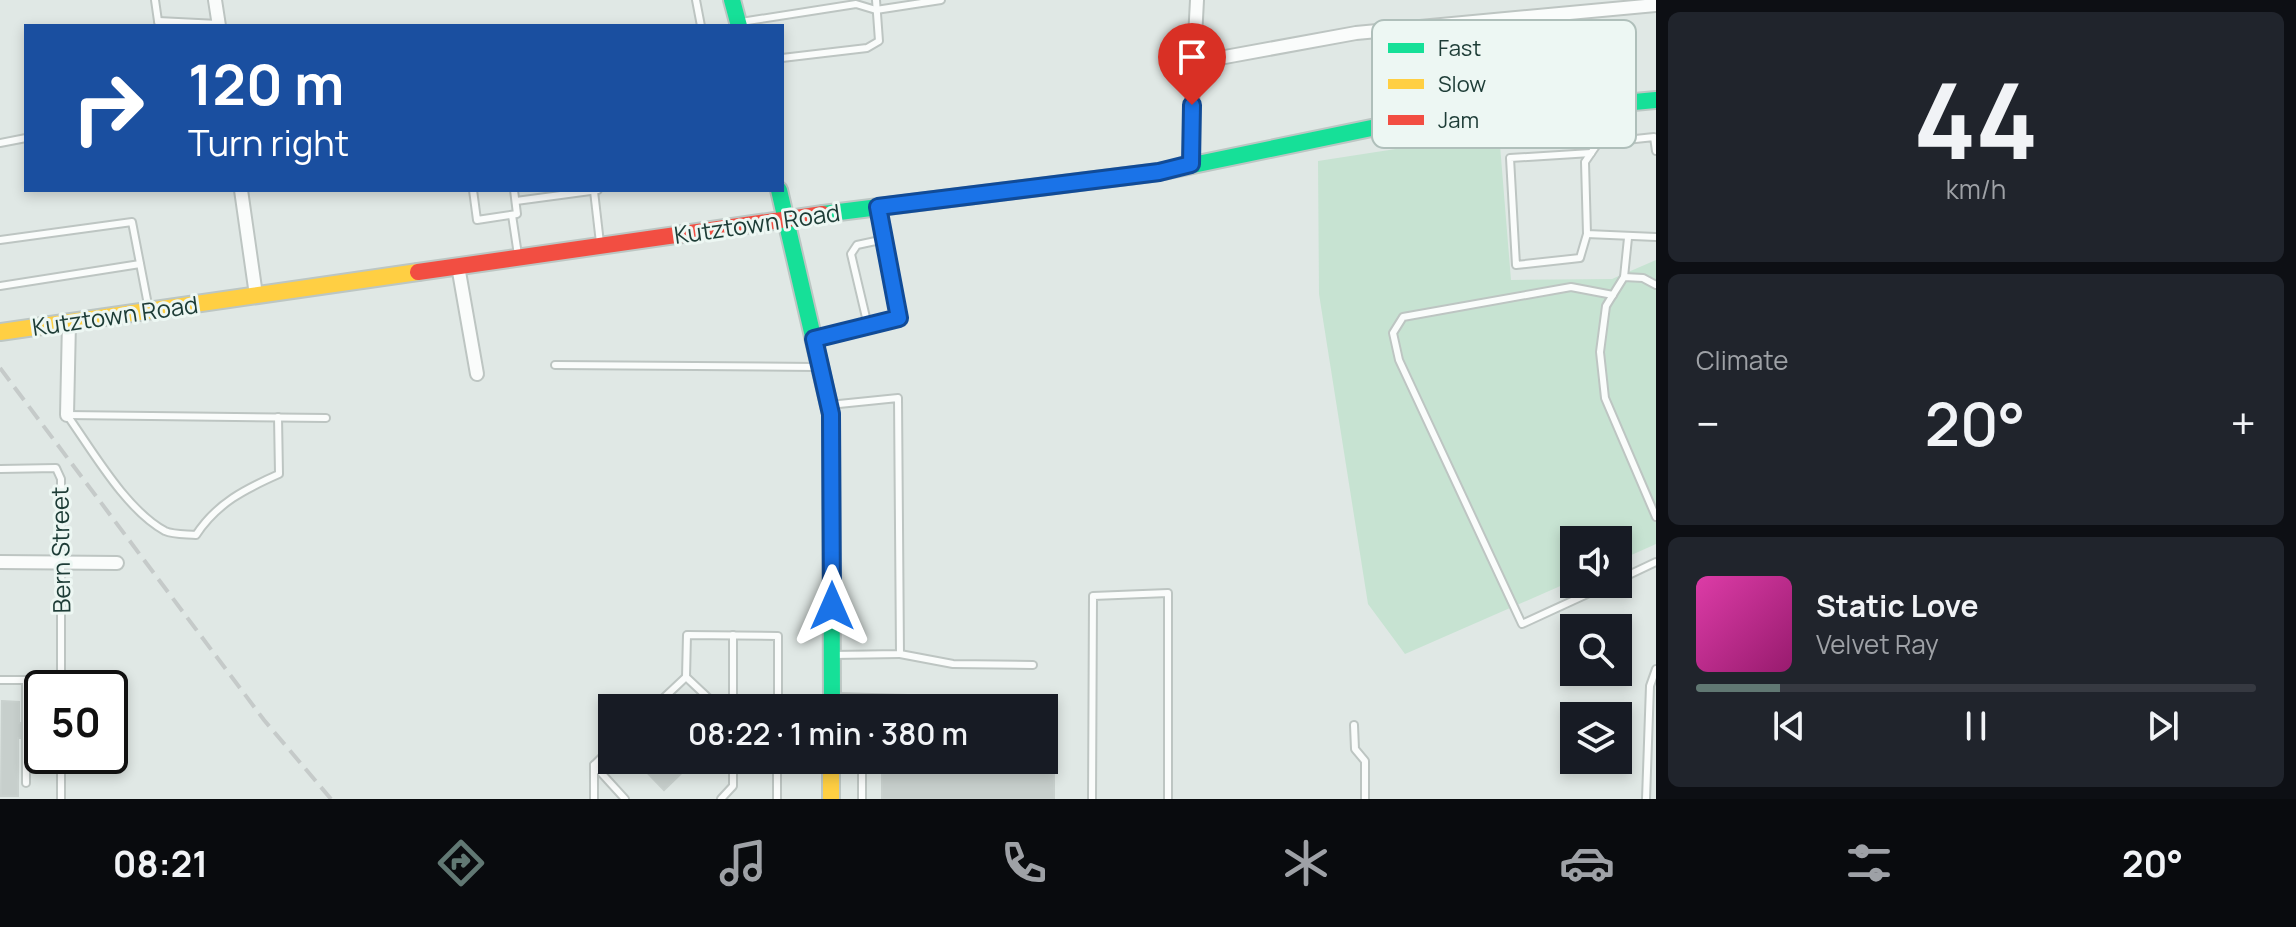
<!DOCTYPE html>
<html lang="en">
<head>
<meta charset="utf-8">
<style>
	body { margin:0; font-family:Manrope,sans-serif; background:#20242c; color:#f1f3f6; height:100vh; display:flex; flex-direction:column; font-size:30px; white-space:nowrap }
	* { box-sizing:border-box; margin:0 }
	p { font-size:26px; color:#9ea1a6 }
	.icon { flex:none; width:44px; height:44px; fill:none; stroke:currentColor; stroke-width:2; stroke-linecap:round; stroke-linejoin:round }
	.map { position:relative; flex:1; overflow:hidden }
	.drawer { display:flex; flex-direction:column; gap:12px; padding:12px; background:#0d0f14; width:640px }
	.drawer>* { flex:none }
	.banner { position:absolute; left:24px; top:24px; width:760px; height:168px; border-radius:0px; box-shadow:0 4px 12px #0003; background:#1a4fa0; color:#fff; overflow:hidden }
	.controls { position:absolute; left:1560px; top:526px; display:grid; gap:16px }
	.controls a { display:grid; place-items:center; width:72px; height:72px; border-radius:0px; background:#171b24; box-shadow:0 4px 12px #0003; font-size:40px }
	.speed { position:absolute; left:24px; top:670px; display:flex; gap:16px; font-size:40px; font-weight:700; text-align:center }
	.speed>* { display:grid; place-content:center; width:104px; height:104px; border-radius:50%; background:#171b24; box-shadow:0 4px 12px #0003; line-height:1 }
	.speed .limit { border:4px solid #111; border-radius:12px; background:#fff; color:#111 }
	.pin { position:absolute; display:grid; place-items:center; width:68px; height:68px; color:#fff; margin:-82px -34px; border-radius:50% 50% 50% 0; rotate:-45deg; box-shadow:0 0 8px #0007 }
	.pin .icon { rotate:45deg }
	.me { position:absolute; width:88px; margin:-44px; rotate:0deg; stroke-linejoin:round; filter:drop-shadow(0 0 6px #0008) }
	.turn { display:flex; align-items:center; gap:28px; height:168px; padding:0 32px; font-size:36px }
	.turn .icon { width:104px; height:104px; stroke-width:2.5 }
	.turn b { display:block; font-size:56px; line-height:68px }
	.big { font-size:60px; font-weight:600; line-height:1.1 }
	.drawer .widget { flex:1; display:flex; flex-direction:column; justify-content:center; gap:12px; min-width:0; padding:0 28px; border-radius:12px; background:#20242c }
	.drawer .dial { align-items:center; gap:0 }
	.dial b { font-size:104px; line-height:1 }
	.song { display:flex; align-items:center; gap:24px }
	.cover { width:96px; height:96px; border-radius:12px; background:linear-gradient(135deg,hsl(320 70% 55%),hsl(320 70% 35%)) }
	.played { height:8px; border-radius:4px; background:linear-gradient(90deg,#617873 15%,#363941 15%) }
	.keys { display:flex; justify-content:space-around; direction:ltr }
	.heat { display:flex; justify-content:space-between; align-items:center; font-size:44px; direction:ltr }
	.trip { position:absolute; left:598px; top:694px; width:460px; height:80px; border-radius:0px; background:#171b24; box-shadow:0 4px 12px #0003; font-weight:600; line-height:80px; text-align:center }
	.dock { display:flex; height:128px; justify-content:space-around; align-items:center; background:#090b0e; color:#9ea1a6 }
	.dock .icon { width:56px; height:56px }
	.dock .current { color:#617873 }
	.dock b { font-size:36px; color:#f1f3f6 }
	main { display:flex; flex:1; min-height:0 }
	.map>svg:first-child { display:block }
</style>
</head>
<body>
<main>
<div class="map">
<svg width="1656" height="799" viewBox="0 0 1656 799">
	<rect width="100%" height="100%" fill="#e0e8e5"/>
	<path fill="#c7e3d2" d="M1499 133 1511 280 1612 279 1656 260V544L1618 561V540H1574V580L1405 654 1368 604 1319 294 1318 161Z"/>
	<g fill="#c7cfcc" stroke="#c9d1ce" stroke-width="2">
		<path d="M2 701 19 702V723H23V738H18V796H1Z"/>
		<path d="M635 760H695L664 790Z"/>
		<path d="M882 765 1054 766V799H882Z"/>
	</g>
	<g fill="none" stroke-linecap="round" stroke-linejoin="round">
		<g stroke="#bdc5c2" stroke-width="10">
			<g id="lane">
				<path d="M155 0 158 21"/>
				<path d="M696 0 701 26"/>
				<path d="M741 22 856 4 876 10 941 0"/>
				<path d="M159 26 158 21 218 24"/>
				<path d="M782 58 867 48 879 41 876 0"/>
				<path d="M1517 117C1544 132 1574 127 1598 143"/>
				<path d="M0 143 26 138"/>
				<path d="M1656 151 1654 137 1598 143 1585 162 1587 234 1656 237"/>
				<path d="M473 190 477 220 517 214 514 190"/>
				<path d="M594 191 600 243"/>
				<path d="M516 201 598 190"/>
				<path d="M512 215 518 255"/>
				<path d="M1587 234 1580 258 1516 265 1510 158 1591 153"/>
				<path d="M0 240 132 222 149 310"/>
				<path d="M1624 277 1628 238"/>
				<path d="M1656 285 1643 278 1624 277 1606 306 1600 352 1605 398 1656 517"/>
				<path d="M0 286 140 264"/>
				<path d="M868 326 851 254 857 245 885 239"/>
				<path d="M814 339 899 318 879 207"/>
				<path d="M555 365 817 367"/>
				<path d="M829 405 898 398 900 654 833 655"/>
				<path d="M67 415C92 450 126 510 165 531 174 535 187 534 196 535 217 503 245 489 279 474L278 417"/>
				<path d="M67 415 326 418"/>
				<path d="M0 469 56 468 61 479V688"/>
				<path d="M1618 580 1656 562"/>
				<path d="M1609 584 1522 624 1399 360 1393 333 1403 317 1571 287 1613 295"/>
				<path d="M733 635V708"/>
				<path d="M900 654 953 664 1033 665"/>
				<path d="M686 677 687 635 778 636V708"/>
				<path d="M0 680H26V783"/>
				<path d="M835 697 1018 702"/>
				<path d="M653 708 686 677 719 708"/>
				<path d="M778 708 830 707"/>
				<path d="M1354 725 1355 749 1365 761V799"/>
				<path d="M862 760V799"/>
				<path d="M594 765 625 799"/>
				<path d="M61 799V756"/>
				<path d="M594 799V765L612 747"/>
				<path d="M721 799 733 786V760"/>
				<path d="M777 799V760"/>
				<path d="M1092 799 1093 596 1168 593V799"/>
				<path d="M1646 799 1650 686 1656 669"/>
			</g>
		</g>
		<g stroke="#bdc5c2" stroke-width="16">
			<g id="street">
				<path d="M215 0 219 26"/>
				<path d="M1193 76 1197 0"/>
				<path d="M1191 164 1193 76 1214 59 1356 33 1656 5"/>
				<path d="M241 190 256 295"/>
				<path d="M458 266 477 374"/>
				<path d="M67 415 69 322"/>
				<path d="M0 562 117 563"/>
			</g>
		</g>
		<g stroke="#bcc6c3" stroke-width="20">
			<g id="fast">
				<path d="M732 0 739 26"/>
				<path d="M779 190 831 414 832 708"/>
				<path d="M823 214 1159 172 1386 125 1656 100"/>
			</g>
		</g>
		<g stroke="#bcc6c3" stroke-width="20">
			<g id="slow">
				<path d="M0 332 418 272"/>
				<path d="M831 760V799"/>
			</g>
		</g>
		<g stroke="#bcc6c3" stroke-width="20">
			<path id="jam" d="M418 272 823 214"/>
		</g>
		<use href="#lane" stroke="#fafcfb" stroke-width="6"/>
		<use href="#street" stroke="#fafcfb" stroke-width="12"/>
		<use href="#fast" stroke="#16e098" stroke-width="16"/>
		<use href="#slow" stroke="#ffcf43" stroke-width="16"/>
		<use href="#jam" stroke="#f24e42" stroke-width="16"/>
		<path stroke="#c5cac9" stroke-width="4" stroke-dasharray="16 8" stroke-linecap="butt" d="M0 368 264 720 331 799"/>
	</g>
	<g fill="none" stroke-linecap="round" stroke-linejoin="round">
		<g stroke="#114b97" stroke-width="20">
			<path id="route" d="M832 606 831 414 814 339 899 318 878 207 1159 172 1191 164 1192 105"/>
		</g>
		<use href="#route" stroke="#1a73e8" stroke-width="14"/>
	</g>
	<g text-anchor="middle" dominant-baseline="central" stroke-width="6" stroke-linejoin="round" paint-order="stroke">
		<g font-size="24" fill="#1d3c36" stroke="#edf7f3">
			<text transform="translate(757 223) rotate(-8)">Kutztown Road</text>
			<text transform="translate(115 315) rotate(-8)">Kutztown Road</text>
			<text transform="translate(60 550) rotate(-91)">Bern Street</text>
		</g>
	</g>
	<rect x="1372" y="20" width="264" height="128" rx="12" fill="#edf7f3" stroke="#afbfba" stroke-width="2"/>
	<rect x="1388" y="43" width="36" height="10" fill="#16e098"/>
	<rect x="1388" y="79" width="36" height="10" fill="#ffcf43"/>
	<rect x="1388" y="115" width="36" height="10" fill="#f24e42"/>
	<g font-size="22" fill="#1d3c36">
		<text x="1438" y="56">Fast</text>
		<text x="1438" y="92">Slow</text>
		<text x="1438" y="128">Jam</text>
	</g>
</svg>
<div class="controls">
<a><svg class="icon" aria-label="sound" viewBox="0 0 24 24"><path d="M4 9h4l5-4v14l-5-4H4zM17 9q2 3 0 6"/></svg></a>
<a><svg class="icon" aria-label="search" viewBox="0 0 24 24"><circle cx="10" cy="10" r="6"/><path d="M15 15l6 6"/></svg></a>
<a><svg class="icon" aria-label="layers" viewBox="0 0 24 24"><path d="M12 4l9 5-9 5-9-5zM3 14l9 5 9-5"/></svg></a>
</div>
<div class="speed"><div class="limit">50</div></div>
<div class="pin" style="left:1192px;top:105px;background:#d93025"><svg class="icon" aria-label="arrive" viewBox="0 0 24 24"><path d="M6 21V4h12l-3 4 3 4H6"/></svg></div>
<svg class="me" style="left:832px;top:606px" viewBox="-20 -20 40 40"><path d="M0-17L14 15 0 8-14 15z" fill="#1a73e8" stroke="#fff" stroke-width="4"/></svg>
<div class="trip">08:22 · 1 min · 380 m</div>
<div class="banner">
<div class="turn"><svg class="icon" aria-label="right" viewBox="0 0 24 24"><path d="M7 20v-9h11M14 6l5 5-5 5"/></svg><div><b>120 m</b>Turn right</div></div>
</div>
</div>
<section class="drawer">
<div class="widget dial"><b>44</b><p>km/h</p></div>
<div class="widget"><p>Climate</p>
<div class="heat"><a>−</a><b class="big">20°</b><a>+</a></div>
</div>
<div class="widget">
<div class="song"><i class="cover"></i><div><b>Static Love</b><p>Velvet Ray</p></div></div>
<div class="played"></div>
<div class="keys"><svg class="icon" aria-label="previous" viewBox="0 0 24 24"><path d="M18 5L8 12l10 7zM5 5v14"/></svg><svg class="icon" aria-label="pause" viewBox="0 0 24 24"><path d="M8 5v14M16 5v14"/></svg><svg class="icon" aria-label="next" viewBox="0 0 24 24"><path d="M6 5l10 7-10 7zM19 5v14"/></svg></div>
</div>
</section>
</main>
<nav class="dock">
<b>08:21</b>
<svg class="icon current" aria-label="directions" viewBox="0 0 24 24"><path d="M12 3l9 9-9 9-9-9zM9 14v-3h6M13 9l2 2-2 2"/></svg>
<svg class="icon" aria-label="music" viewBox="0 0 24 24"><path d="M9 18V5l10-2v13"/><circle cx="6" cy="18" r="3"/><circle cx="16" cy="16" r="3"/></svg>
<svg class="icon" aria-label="phone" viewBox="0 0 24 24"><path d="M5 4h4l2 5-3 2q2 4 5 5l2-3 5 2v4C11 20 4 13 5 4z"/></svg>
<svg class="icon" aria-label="climate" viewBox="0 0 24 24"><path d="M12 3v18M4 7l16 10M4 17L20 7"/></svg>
<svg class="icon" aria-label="car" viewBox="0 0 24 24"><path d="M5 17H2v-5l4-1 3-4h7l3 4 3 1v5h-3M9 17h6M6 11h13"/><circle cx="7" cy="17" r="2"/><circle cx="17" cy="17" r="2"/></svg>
<svg class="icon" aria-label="filters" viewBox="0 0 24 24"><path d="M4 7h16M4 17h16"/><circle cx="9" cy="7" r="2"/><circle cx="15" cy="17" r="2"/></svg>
<b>20°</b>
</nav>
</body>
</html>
